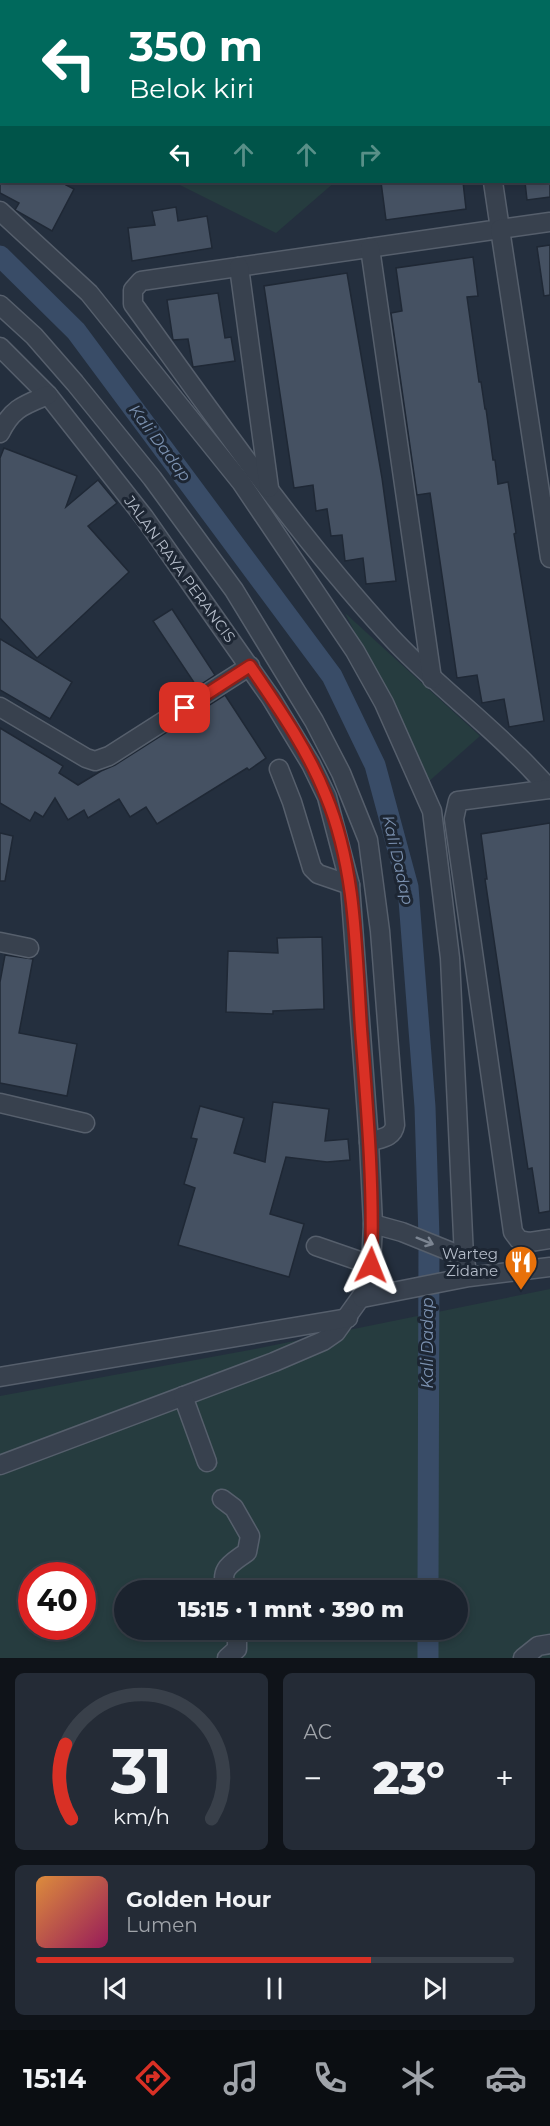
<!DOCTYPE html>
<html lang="id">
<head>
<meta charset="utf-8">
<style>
	body { margin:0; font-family:Montserrat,sans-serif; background:#242b36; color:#f1f3f6; height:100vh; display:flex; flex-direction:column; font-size:22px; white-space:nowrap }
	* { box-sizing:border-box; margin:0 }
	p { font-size:20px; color:#a0a4aa }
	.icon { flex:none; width:33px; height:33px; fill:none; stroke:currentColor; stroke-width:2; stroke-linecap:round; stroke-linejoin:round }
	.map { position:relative; height:1658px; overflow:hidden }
	.side { display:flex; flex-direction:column; gap:15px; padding:15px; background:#0f1319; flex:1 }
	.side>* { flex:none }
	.banner { position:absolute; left:0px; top:0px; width:550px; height:183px; box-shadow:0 3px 9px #0003,0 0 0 2px #39404a; background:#00695c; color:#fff; overflow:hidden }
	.speed { position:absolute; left:18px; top:1562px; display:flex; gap:12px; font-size:30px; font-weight:700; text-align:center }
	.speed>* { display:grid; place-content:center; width:78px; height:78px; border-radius:50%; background:#1b232e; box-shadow:0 3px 9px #0003,0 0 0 2px #39404a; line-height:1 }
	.speed .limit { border:9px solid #d22; background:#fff; color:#111 }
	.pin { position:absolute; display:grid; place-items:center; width:51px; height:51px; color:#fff; margin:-26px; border-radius:12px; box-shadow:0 3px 9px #0006 }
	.me { position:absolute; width:66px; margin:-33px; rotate:2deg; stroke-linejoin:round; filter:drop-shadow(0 0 4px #0008) }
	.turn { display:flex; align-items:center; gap:21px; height:126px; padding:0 30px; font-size:27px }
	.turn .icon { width:78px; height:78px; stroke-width:2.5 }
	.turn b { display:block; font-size:42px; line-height:51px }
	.lanes { display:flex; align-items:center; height:57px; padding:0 30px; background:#0003; justify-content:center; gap:30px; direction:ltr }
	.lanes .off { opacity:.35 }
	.big { font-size:45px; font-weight:800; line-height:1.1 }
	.side .widget { flex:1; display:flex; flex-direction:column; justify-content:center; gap:9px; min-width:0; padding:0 21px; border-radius:9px; background:#242b36 }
	.side .dial { align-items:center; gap:0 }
	.dial svg { height:156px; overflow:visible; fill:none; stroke:#39404a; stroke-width:7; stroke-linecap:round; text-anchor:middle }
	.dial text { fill:#f1f3f6; stroke:none }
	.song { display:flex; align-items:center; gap:18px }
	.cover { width:72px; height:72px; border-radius:9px; background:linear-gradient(135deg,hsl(30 70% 55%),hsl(330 70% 35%)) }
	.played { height:6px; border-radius:3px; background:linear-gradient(90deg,#d93025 70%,#39404a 70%) }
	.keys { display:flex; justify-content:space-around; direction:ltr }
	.heat { display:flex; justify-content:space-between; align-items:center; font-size:33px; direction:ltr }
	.side .tiles { flex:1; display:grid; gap:15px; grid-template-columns:1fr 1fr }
	.widget:last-child { grid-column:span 2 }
	.trip { position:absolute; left:114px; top:1580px; width:354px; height:60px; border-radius:30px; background:#1b232e; box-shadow:0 3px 9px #0003,0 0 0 2px #39404a; font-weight:800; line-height:60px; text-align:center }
	.menu { display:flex; height:96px; justify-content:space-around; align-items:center; background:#0b0e12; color:#a0a4aa }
	.menu .icon { width:42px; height:42px }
	.menu .current { color:#d93025 }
	.menu b { font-size:27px; color:#f1f3f6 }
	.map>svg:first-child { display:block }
</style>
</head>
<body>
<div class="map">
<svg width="550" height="1658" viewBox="0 0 550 1658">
	<rect width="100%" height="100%" fill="#242f3e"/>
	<g fill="#263c3f" fill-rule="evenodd">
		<path d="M0 0H347V1L2 2 0 145Z"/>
		<path d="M174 182H335L276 233Z"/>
		<path d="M345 613 480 736 427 783 388 697Z"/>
		<path d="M550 1289V1658H0V1396L255 1349ZM32 1575H82V1626H32ZM124 1590H458V1629H124Z"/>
	</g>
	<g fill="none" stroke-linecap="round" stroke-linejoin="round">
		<g stroke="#394c67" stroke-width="21">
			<path d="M0 256 76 331 332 676 375 765 408 887 425 1107 429 1238 428 1590"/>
			<path d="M428 1658V1629"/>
		</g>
	</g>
	<g fill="#455162" stroke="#1f2835" stroke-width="1.5">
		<path d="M0 182H68L66 185 74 189 52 231 15 210 19 203 0 193Z"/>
		<path d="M381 182H463L466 209 386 220Z"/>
		<path d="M525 182H550V197L527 200Z"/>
		<path d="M176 207 178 221 207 216 212 248 132 261 128 228 155 225 152 211Z"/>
		<path d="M550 245V295L544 296 537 247Z"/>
		<path d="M473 257 478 296 467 297 479 382H481L485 409H486L493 460H495L498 484 508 482 516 533 514 534 544 721 509 727 504 699 482 703 477 675 457 678 430 493 417 495 391 313 402 311 396 268Z"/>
		<path d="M347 273 382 478 396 581 366 584 363 558 345 561 342 535 331 536 327 509 316 511 313 485 294 488 264 286Z"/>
		<path d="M218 293 225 338 231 337 235 361 193 367 188 339 173 340 167 300Z"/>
		<path d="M4 448 77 476 66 507 98 480 117 503 88 526 129 572 37 658 0 618V458Z"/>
		<path d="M172 609 215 675 197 687 153 621Z"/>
		<path d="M0 639 72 682 50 719 0 690Z"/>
		<path d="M225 695 266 758 249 770 247 768 157 824 146 807 130 817 119 799 88 818 84 810 68 820 55 798 43 817 35 812 30 821 0 803V728L63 766 59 773 78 785 101 771 115 765Z"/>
		<path d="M550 823V1211L539 1213 532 1168 528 1169 524 1143 485 879H487L481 834Z"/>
		<path d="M0 833 13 836 5 881H0Z"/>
		<path d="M322 937 324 1009 273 1011V1014L226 1012 228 951 278 953 277 938Z"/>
		<path d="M5 955 33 959 19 1033 77 1044 67 1096 0 1083V982Z"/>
		<path d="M273 1102 329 1109 325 1141 348 1139 350 1160 327 1162 286 1157 270 1214 304 1224 289 1277 178 1245 195 1188 184 1184 197 1139 191 1138 200 1106 244 1118 234 1153 265 1162Z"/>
	</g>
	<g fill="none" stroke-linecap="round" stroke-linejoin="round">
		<g stroke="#565f6c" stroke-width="21">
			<g id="minor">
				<path d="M493 182 500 229 141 281 133 290V304C214 416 295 532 389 635 428 678 474 712 515 753 527 764 538 777 550 789"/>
				<path d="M0 211 89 293 241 482 355 651 384 703 432 811 450 958 464 1257"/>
				<path d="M550 222 500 229 550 558"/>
				<path d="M370 248 432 679"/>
				<path d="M239 267 269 488"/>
				<path d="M0 305 34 336 75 383 152 478 234 590 314 721 341 773 368 840 380 931 395 1125C393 1138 381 1138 369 1142"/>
				<path d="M0 347 48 395 144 517 271 698 311 764 327 797 350 885 369 1142 373 1224 371 1265 366 1290 336 1332 323 1341 274 1362 0 1465"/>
				<path d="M0 433C12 408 24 405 48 395"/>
				<path d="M0 707 86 758 95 761 109 756 250 666"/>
				<path d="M279 769 292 802 312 868 318 874 350 885"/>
				<path d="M550 789 458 801 454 819 513 1232 519 1240 530 1242 550 1239"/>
				<path d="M0 942 29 948"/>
				<path d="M0 1103 85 1123"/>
				<path d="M373 1224 402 1232 464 1257 466 1266"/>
				<path d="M316 1246 371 1265"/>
				<path d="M362 1298 469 1277 550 1267"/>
				<path d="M0 1377 348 1318"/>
				<path d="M183 1396 207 1462"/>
				<path d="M222 1499 234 1508 250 1536 247 1552C231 1564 219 1568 226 1590"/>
				<path d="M227 1658 237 1649V1629"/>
				<path d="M523 1658 538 1646 550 1644"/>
			</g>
		</g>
		<use href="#minor" stroke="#38414e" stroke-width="18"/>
	</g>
	<defs><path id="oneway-shaft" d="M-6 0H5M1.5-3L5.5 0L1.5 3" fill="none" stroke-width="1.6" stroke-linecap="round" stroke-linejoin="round" transform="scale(1.5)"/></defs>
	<use stroke="#7c8592" href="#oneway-shaft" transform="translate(425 1241) rotate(22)"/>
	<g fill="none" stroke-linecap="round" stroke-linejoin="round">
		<g stroke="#8d1f18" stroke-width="15">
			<path id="route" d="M185 708 250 666C278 707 308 750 326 796 356 868 356 952 361 1029 367 1107 374 1186 371 1265"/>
		</g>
		<use href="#route" stroke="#d93025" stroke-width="10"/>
	</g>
	<defs>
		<g id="restaurant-pin" transform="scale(1.725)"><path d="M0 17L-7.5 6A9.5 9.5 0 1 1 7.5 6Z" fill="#e8710a" stroke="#1d2633"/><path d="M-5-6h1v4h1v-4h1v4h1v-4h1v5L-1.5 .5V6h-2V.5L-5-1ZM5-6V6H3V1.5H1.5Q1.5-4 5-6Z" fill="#fff"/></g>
	</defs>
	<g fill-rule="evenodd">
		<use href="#restaurant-pin" x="521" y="1262"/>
	</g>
	<g text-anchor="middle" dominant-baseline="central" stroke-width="6" stroke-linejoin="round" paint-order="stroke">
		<g font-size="15" fill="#b4bcc9" stroke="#1d2633">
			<text transform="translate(180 569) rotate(54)">JALAN RAYA PERANCIS</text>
		</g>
		<g font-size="15" fill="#b4bcc9" stroke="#1d2633" text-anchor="end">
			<text x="498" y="1253">Warteg<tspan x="498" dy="17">Zidane</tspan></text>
		</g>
		<g font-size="16" font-style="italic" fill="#7c92b1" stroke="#1d2633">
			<text transform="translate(160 443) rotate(53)">Kali Dadap</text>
			<text transform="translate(398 860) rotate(77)">Kali Dadap</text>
			<text transform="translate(427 1343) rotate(-90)">Kali Dadap</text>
		</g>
	</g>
</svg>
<div class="speed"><div class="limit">40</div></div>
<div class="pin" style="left:185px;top:708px;background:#d93025"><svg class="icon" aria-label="arrive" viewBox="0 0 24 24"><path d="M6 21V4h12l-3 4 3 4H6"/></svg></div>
<svg class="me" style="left:371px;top:1265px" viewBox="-20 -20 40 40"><path d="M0-17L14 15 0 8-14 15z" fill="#d93025" stroke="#fff" stroke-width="4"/></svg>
<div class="trip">15:15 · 1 mnt · 390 m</div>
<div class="banner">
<div class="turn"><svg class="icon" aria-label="left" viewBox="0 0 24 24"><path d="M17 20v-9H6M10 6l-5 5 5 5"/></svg><div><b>350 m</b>Belok kiri</div></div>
<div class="lanes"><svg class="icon" aria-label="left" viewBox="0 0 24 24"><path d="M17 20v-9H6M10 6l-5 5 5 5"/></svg><svg class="icon off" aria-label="ahead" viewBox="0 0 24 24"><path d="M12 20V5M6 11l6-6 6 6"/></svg><svg class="icon off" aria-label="ahead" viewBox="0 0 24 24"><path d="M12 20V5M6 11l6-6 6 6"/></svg><svg class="icon off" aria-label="right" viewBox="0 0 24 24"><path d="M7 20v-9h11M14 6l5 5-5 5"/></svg></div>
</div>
</div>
<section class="side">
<div class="tiles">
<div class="widget dial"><svg viewBox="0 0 100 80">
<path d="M14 69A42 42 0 1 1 86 69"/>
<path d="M14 69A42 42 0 0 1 11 31" stroke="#d93025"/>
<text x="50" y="56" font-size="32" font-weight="700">31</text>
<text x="50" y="72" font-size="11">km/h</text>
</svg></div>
<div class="widget"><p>AC</p>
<div class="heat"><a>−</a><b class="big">23°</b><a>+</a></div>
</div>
<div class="widget">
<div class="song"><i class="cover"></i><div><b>Golden Hour</b><p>Lumen</p></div></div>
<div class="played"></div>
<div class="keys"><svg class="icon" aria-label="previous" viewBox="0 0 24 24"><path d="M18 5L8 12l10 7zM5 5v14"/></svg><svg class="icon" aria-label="pause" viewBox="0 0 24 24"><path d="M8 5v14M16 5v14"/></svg><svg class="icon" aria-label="next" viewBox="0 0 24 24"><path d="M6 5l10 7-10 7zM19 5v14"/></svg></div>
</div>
</div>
</section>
<nav class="menu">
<b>15:14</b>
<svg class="icon current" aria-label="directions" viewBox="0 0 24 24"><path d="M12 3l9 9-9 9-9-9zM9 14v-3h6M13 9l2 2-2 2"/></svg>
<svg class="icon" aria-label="music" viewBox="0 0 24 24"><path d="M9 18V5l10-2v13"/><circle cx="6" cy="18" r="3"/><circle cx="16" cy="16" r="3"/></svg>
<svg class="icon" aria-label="phone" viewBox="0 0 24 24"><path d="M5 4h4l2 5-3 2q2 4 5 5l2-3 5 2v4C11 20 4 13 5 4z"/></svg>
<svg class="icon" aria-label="climate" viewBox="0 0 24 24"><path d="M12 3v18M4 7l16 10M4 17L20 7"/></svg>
<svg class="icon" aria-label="car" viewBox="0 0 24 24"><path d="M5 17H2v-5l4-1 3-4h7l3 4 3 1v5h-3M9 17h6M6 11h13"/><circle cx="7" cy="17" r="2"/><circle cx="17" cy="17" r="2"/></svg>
</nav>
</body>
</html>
